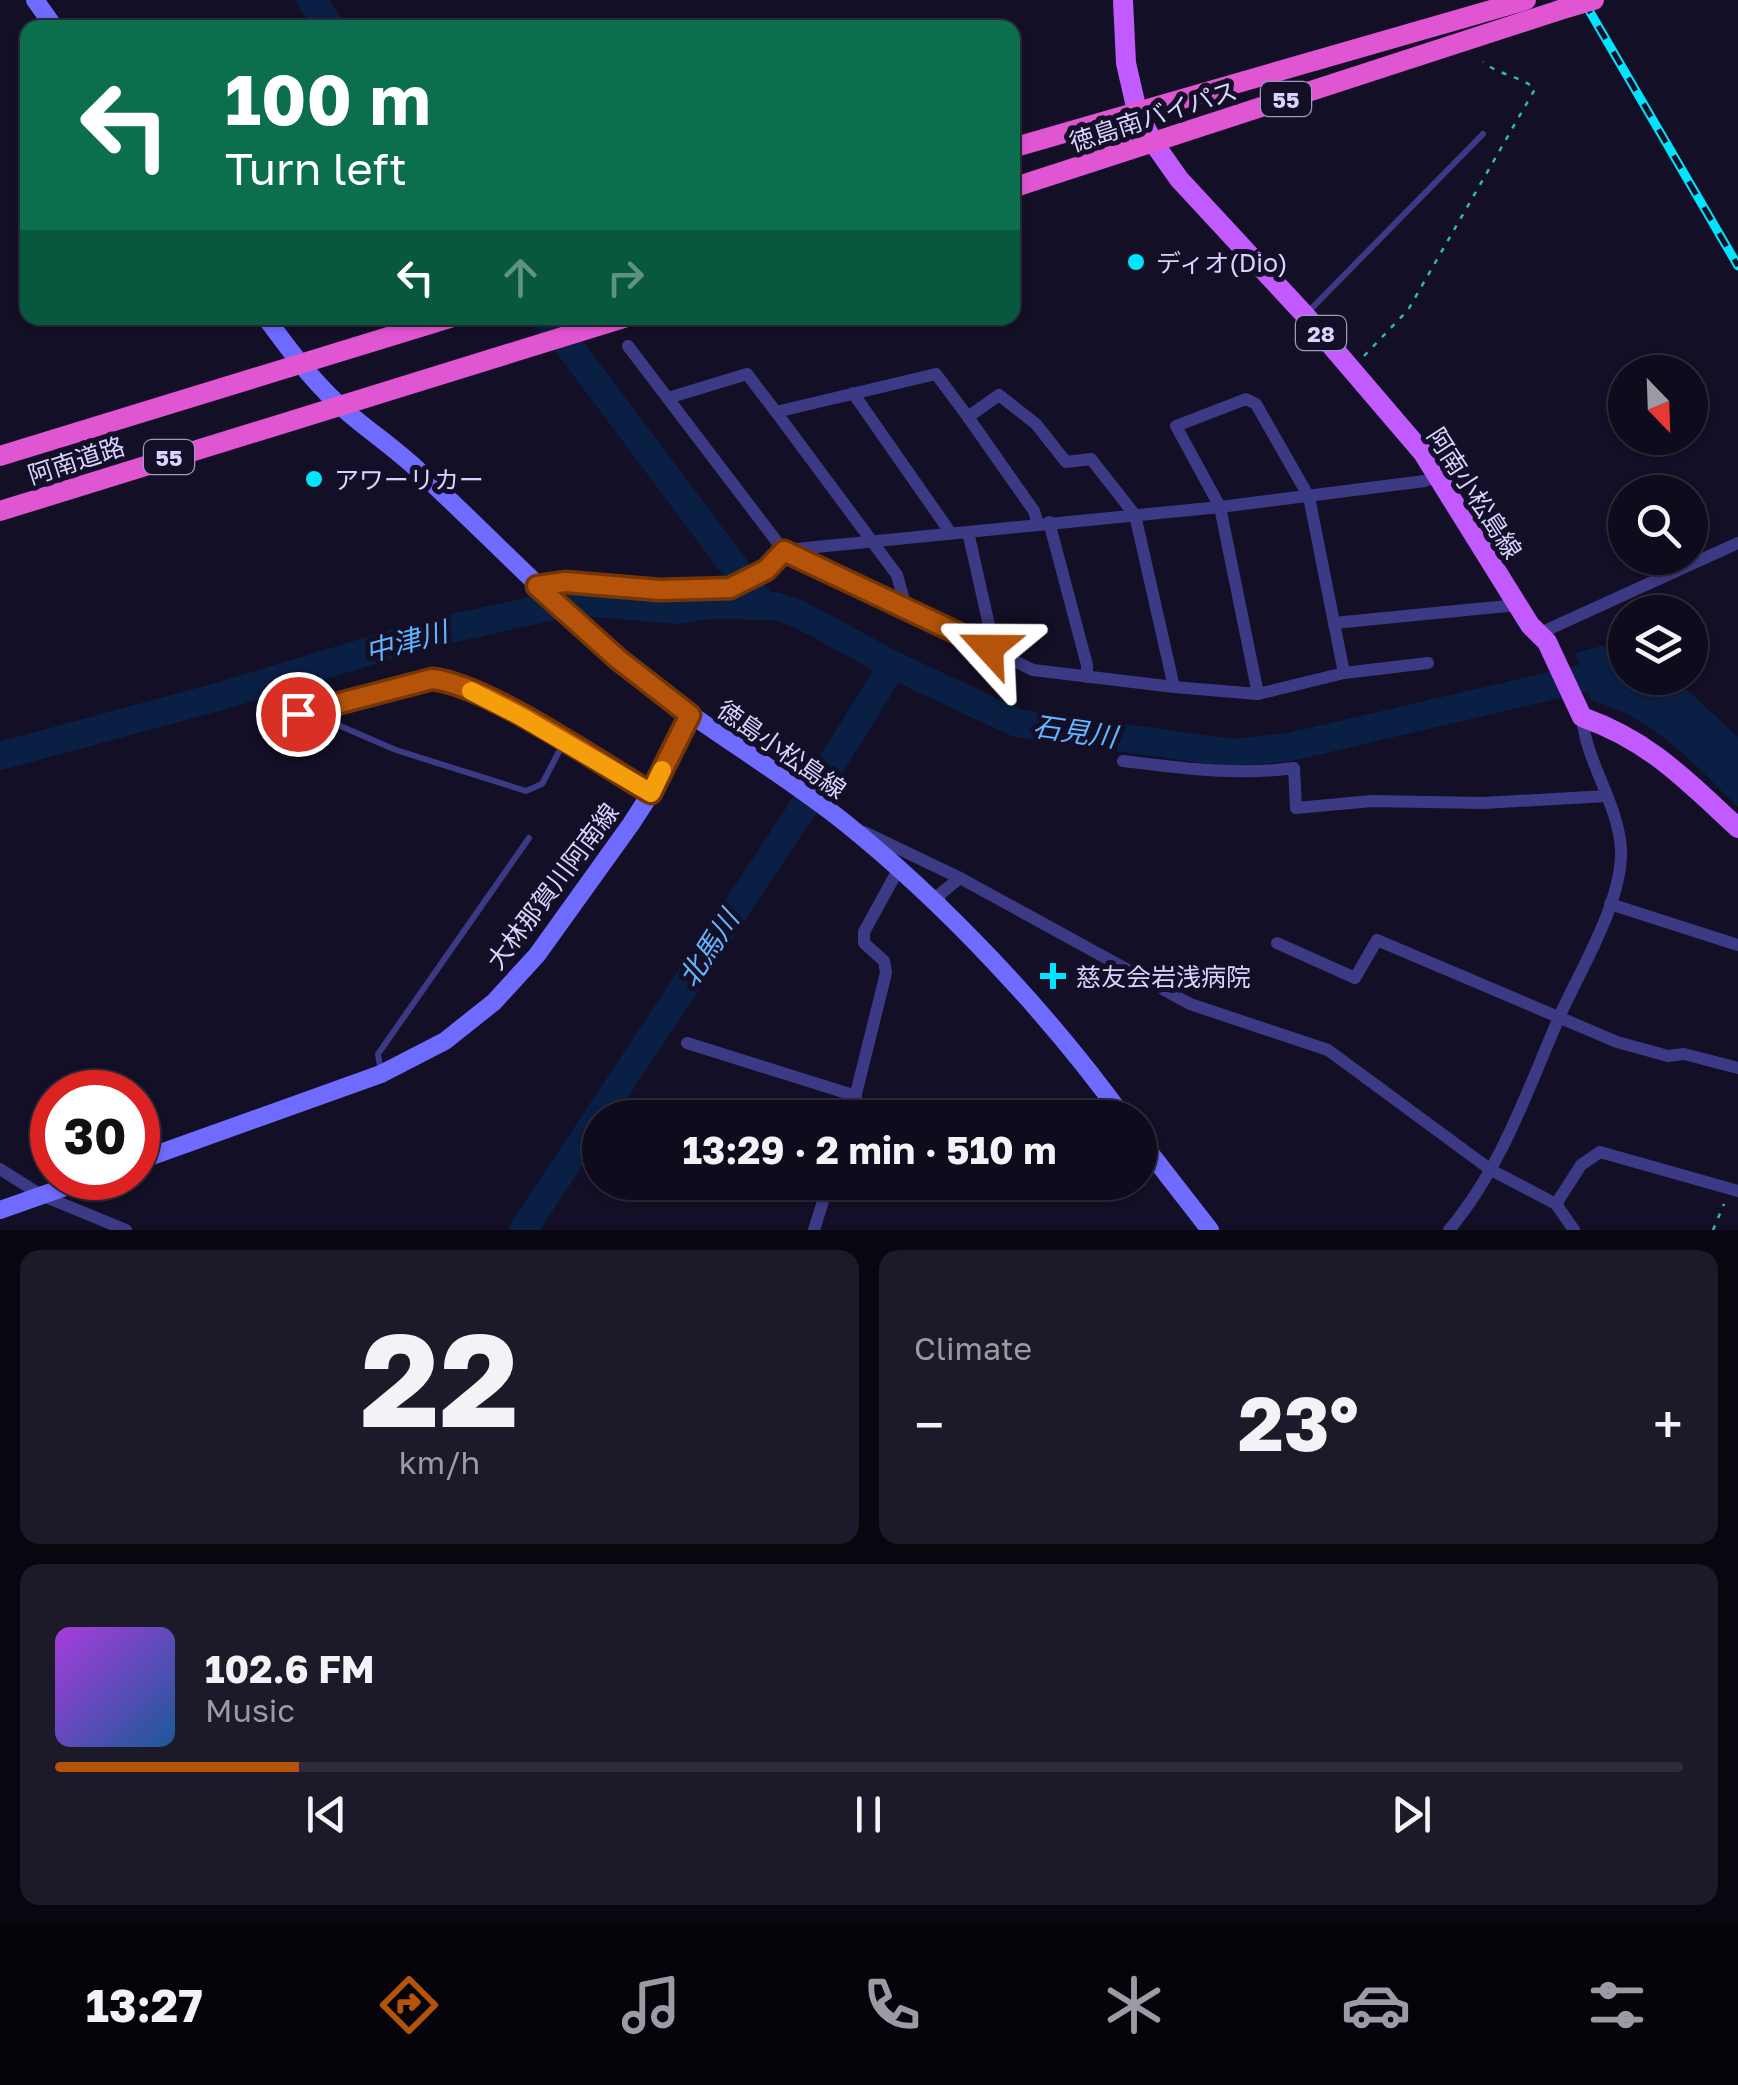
<!DOCTYPE html>
<html lang="en">
<head>
<meta charset="utf-8">
<style>
	body { margin:0; font-family:"Golos Text","Noto Sans JP",sans-serif; background:#1c1929; color:#f1f3f6; height:100vh; display:flex; flex-direction:column; font-size:38px; white-space:nowrap }
	* { box-sizing:border-box; margin:0 }
	p { font-size:32px; color:#9b9ba3 }
	.icon { flex:none; width:55px; height:55px; fill:none; stroke:currentColor; stroke-width:2; stroke-linecap:round; stroke-linejoin:round }
	.map { position:relative; height:1230px; overflow:hidden }
	.drawer { display:flex; flex-direction:column; gap:20px; padding:20px; background:#08060f; flex:1 }
	.drawer>* { flex:none }
	.banner { position:absolute; left:20px; top:20px; width:1000px; height:305px; border-radius:20px; box-shadow:0 2px 8px #0004,0 0 0 2px #2e2b3b; background:#0b6e4f; color:#fff; overflow:hidden }
	.needle { width:65px; rotate:157deg }
	.fabs { position:absolute; left:1608px; top:355px; display:grid; gap:20px }
	.fabs a { display:grid; place-items:center; width:100px; height:100px; border-radius:50%; background:#0e0b1c; box-shadow:0 2px 8px #0004,0 0 0 2px #2e2b3b; font-size:50px }
	.speed { position:absolute; left:30px; top:1070px; display:flex; gap:20px; font-size:50px; font-weight:700; text-align:center }
	.speed>* { display:grid; place-content:center; width:130px; height:130px; border-radius:50%; background:#0e0b1c; box-shadow:0 2px 8px #0004,0 0 0 2px #2e2b3b; line-height:1 }
	.speed .limit { border:15px solid #d22; background:#fff; color:#111 }
	.pin { position:absolute; display:grid; place-items:center; width:85px; height:85px; color:#fff; margin:-42px; border:5px solid #fff; border-radius:50%; box-shadow:0 2px 10px #0007 }
	.me { position:absolute; width:110px; margin:-55px; rotate:294deg; stroke-linejoin:round; filter:drop-shadow(0 0 8px #0008) }
	.turn { display:flex; align-items:center; gap:35px; height:210px; padding:0 40px; font-size:45px }
	.turn .icon { width:130px; height:130px; stroke-width:2.5 }
	.turn b { display:block; font-size:70px; line-height:85px }
	.lanes { display:flex; align-items:center; height:95px; padding:0 40px; background:#0003; justify-content:center; gap:50px; direction:ltr }
	.lanes .off { opacity:.35 }
	.big { font-size:75px; font-weight:700; line-height:1.1 }
	.drawer .tile { flex:1; display:flex; flex-direction:column; justify-content:center; gap:15px; min-width:0; padding:0 35px; border-radius:20px; background:#1c1929 }
	.drawer .dial { align-items:center; gap:0 }
	.dial b { font-size:130px; line-height:1 }
	.song { display:flex; align-items:center; gap:30px }
	.cover { width:120px; height:120px; border-radius:15px; background:linear-gradient(135deg,hsl(280 70% 55%),hsl(210 70% 35%)) }
	.played { height:10px; border-radius:5px; background:linear-gradient(90deg,#b45309 15%,#2e2b3b 15%) }
	.keys { display:flex; justify-content:space-around; direction:ltr }
	.heat { display:flex; justify-content:space-between; align-items:center; font-size:55px; direction:ltr }
	.drawer .tiles { flex:1; display:grid; gap:20px; grid-template-columns:1fr 1fr }
	.tile:last-child { grid-column:span 2 }
	.trip { position:absolute; left:582px; top:1100px; width:575px; height:100px; border-radius:50px; background:#0e0b1c; box-shadow:0 2px 8px #0004,0 0 0 2px #2e2b3b; font-weight:700; line-height:100px; text-align:center }
	.menu { display:flex; height:160px; justify-content:space-around; align-items:center; background:#06040b; color:#9b9ba3 }
	.menu .icon { width:70px; height:70px }
	.menu .active { color:#b45309 }
	.menu b { font-size:45px; color:#f1f3f6 }
	.map>svg:first-child { display:block }
</style>
</head>
<body>
<div class="map">
<svg width="1738" height="1230" viewBox="0 0 1738 1230">
	<rect width="100%" height="100%" fill="#130f26"/>
	<path fill="#0a1f44" d="M1625 645V678H1674L1738 737V807C1689 760 1659 721 1591 700L1575 653 1601 646Z"/>
	<g fill="none" stroke-linecap="round" stroke-linejoin="round">
		<g stroke="#0a1f44" stroke-width="28">
			<path d="M311 0 332 28"/>
			<path d="M548 318 762 604"/>
			<path d="M0 756 221 696 419 636 575 601 676 610 711 605 775 606 799 614 893 665 1017 723 1233 753 1290 747 1588 677 1617 684"/>
			<path d="M523 1230 824 776 893 665"/>
		</g>
		<g stroke="#2fb8b0" stroke-width="2.5" stroke-dasharray="5 8" stroke-linecap="butt">
			<path d="M1364 356 1408 310 1535 89C1521 76 1501 76 1483 62"/>
			<path d="M1713 1230 1724 1204"/>
		</g>
		<g stroke="#3d3a85" stroke-width="6">
			<path d="M1309 311 1483 134"/>
			<path d="M323 709 331 722 396 750 526 791 542 784 564 742"/>
			<path d="M274 721 432 679C488 685 597 761 650 793"/>
			<path d="M381 1073 378 1054 529 838"/>
		</g>
		<g stroke="#3d3a85" stroke-width="12">
			<path d="M628 346 784 551 1033 670 1174 687 1258 694 1344 673 1309 497 1256 404 1246 399 1176 426 1220 507 1258 694"/>
			<path d="M853 393 950 532"/>
			<path d="M668 398 747 374 776 412"/>
			<path d="M1049 522 1087 665V677"/>
			<path d="M1038 524 1034 511 968 417 999 395 1036 424 1066 462 1091 459 1135 515 1174 687"/>
			<path d="M968 532 991 634 989 648"/>
			<path d="M537 586 565 583 660 590 730 588 766 570 784 551 806 548 1220 507 1425 481 1438 475"/>
			<path d="M907 611 897 575 776 412 936 374 968 417"/>
			<path d="M1334 623 1517 605"/>
			<path d="M1538 634 1738 543"/>
			<path d="M1344 673 1428 663"/>
			<path d="M1123 761C1181 768 1236 776 1294 768L1296 808 1372 801 1483 803 1607 796"/>
			<path d="M864 832 960 878 1190 1004 1328 1050 1491 1170 1556 1204 1581 1165 1600 1152 1738 1191"/>
			<path d="M1610 904 1738 945"/>
			<path d="M938 909 940 894 960 878"/>
			<path d="M1277 943 1355 978 1377 940 1617 1042 1668 1056 1684 1054 1738 1068"/>
			<path d="M687 1043 856 1096"/>
			<path d="M850 1118 886 973 884 961 864 943V932L898 870"/>
			<path d="M0 1169 41 1195 126 1230"/>
			<path d="M1556 1204 1574 1230"/>
			<path d="M814 1230 829 1182"/>
			<path d="M1449 1230C1503 1166 1528 1088 1561 1013 1582 967 1623 900 1621 849 1618 803 1586 762 1582 717"/>
		</g>
		<g stroke="#6f6bff" stroke-width="18">
			<path d="M35 0 55 28"/>
			<path d="M266 318C288 348 310 378 338 404 364 428 394 447 420 472 486 533 549 599 617 658 688 719 771 764 844 822 944 902 1049 1014 1124 1118"/>
			<path d="M1140 1140 1210 1230"/>
			<path d="M138 1161 381 1074 445 1041 494 1002 537 955 631 824 651 793 690 715"/>
			<path d="M0 1210 91 1178"/>
		</g>
		<path stroke="#c25bff" stroke-width="20" d="M1123 0 1126 63 1137 111 1153 142 1179 179 1305 315 1423 453 1530 625 1547 642 1582 717C1650 741 1686 780 1738 828"/>
		<g stroke="#e055d1" stroke-width="20">
			<path d="M1012 148 1526 0"/>
			<path d="M1012 188 1560 10"/>
			<path d="M0 456 450 318"/>
			<path d="M0 511 624 318"/>
		</g>
		<g stroke="#00e5ff" stroke-width="9">
			<path id="rail" d="M1583 0 1738 266"/>
		</g>
		<use href="#rail" stroke="#130f26" stroke-width="5" stroke-dasharray="15" stroke-linecap="butt"/>
		<path stroke="#e055d1" stroke-width="20" d="M1560 10 1594 0"/>
	</g>
	<g fill="none" stroke-linecap="round" stroke-linejoin="round">
		<g stroke="#753606" stroke-width="25">
			<path id="route" d="M298 714 432 679C488 685 598 762 651 793L690 715 618 659 537 586 565 582 660 590 730 588 766 570 784 551 989 648"/>
		</g>
		<use href="#route" stroke="#b45309" stroke-width="18"/>
		<path stroke="#f59e0b" stroke-width="18" d="M471 691 520 716 651 793 662 770"/>
	</g>
	<g fill="#00e5ff" stroke="#130f26" stroke-width="4">
		<circle cx="1136" cy="262" r="10"/>
		<circle cx="314" cy="479" r="10"/>
		<path d="M1048 961h10v10h10v10h-10v10h-10v-10h-10v-10h10z"/>
	</g>
	<g text-anchor="middle" dominant-baseline="central" stroke-width="10" stroke-linejoin="round" paint-order="stroke">
		<g fill="#130f26" stroke="#9e99be" stroke-width="2.5">
			<rect x="1261" y="82" width="50" height="34" rx="8"/>
			<rect x="1296" y="316" width="50" height="34" rx="8"/>
			<rect x="144" y="440" width="50" height="34" rx="8"/>
		</g>
		<g font-size="22" font-weight="bold" fill="#d9d4ff">
			<text x="1286" y="99">55</text>
			<text x="1321" y="333">28</text>
			<text x="169" y="457">55</text>
		</g>
		<g font-size="25" fill="#d9d4ff" stroke="#130f26">
			<text transform="translate(1153 116) rotate(-18)">徳島南バイパス</text>
			<text transform="translate(76 460) rotate(-18)">阿南道路</text>
			<text transform="translate(1475 493) rotate(57)">阿南小松島線</text>
			<text transform="translate(782 749) rotate(35)">徳島小松島線</text>
			<text transform="translate(552 886) rotate(-53)">大林那賀川阿南線</text>
		</g>
		<g font-size="25" fill="#d9d4ff" stroke="#130f26" text-anchor="start">
			<text x="1156" y="262">ディオ(Dio)</text>
			<text x="334" y="479">アワーリカー</text>
			<text x="1076" y="976">慈友会岩浅病院</text>
		</g>
		<g font-size="28" font-style="italic" fill="#62b6ff" stroke="#130f26">
			<text transform="translate(406 641) rotate(-15)">中津川</text>
			<text transform="translate(1075 731) rotate(8)">石見川</text>
			<text transform="translate(708 948) rotate(-57)">北馬川</text>
		</g>
	</g>
</svg>
<div class="fabs">
<a><svg class="needle" viewBox="-14 -14 28 28"><path d="M0-13l5 13h-10z" fill="#e53935"/><path d="M0 13l5-13h-10z" fill="#9b9ba3"/></svg></a>
<a><svg class="icon" aria-label="search" viewBox="0 0 24 24"><circle cx="10" cy="10" r="6"/><path d="M15 15l6 6"/></svg></a>
<a><svg class="icon" aria-label="layers" viewBox="0 0 24 24"><path d="M12 4l9 5-9 5-9-5zM3 14l9 5 9-5"/></svg></a>
</div>
<div class="speed"><div class="limit">30</div></div>
<div class="pin" style="left:298px;top:714px;background:#d93025"><svg class="icon" aria-label="arrive" viewBox="0 0 24 24"><path d="M6 21V4h12l-3 4 3 4H6"/></svg></div>
<svg class="me" style="left:989px;top:648px" viewBox="-20 -20 40 40"><path d="M0-17L14 15 0 8-14 15z" fill="#b45309" stroke="#fff" stroke-width="4"/></svg>
<div class="trip">13:29 · 2 min · 510 m</div>
<div class="banner">
<div class="turn"><svg class="icon" aria-label="left" viewBox="0 0 24 24"><path d="M17 20v-9H6M10 6l-5 5 5 5"/></svg><div><b>100 m</b>Turn left</div></div>
<div class="lanes"><svg class="icon" aria-label="left" viewBox="0 0 24 24"><path d="M17 20v-9H6M10 6l-5 5 5 5"/></svg><svg class="icon off" aria-label="ahead" viewBox="0 0 24 24"><path d="M12 20V5M6 11l6-6 6 6"/></svg><svg class="icon off" aria-label="right" viewBox="0 0 24 24"><path d="M7 20v-9h11M14 6l5 5-5 5"/></svg></div>
</div>
</div>
<section class="drawer">
<div class="tiles">
<div class="tile dial"><b>22</b><p>km/h</p></div>
<div class="tile"><p>Climate</p>
<div class="heat"><a>−</a><b class="big">23°</b><a>+</a></div>
</div>
<div class="tile">
<div class="song"><i class="cover"></i><div><b>102.6 FM</b><p>Music</p></div></div>
<div class="played"></div>
<div class="keys"><svg class="icon" aria-label="previous" viewBox="0 0 24 24"><path d="M18 5L8 12l10 7zM5 5v14"/></svg><svg class="icon" aria-label="pause" viewBox="0 0 24 24"><path d="M8 5v14M16 5v14"/></svg><svg class="icon" aria-label="next" viewBox="0 0 24 24"><path d="M6 5l10 7-10 7zM19 5v14"/></svg></div>
</div>
</div>
</section>
<nav class="menu">
<b>13:27</b>
<svg class="icon active" aria-label="directions" viewBox="0 0 24 24"><path d="M12 3l9 9-9 9-9-9zM9 14v-3h6M13 9l2 2-2 2"/></svg>
<svg class="icon" aria-label="music" viewBox="0 0 24 24"><path d="M9 18V5l10-2v13"/><circle cx="6" cy="18" r="3"/><circle cx="16" cy="16" r="3"/></svg>
<svg class="icon" aria-label="phone" viewBox="0 0 24 24"><path d="M5 4h4l2 5-3 2q2 4 5 5l2-3 5 2v4C11 20 4 13 5 4z"/></svg>
<svg class="icon" aria-label="climate" viewBox="0 0 24 24"><path d="M12 3v18M4 7l16 10M4 17L20 7"/></svg>
<svg class="icon" aria-label="car" viewBox="0 0 24 24"><path d="M5 17H2v-5l4-1 3-4h7l3 4 3 1v5h-3M9 17h6M6 11h13"/><circle cx="7" cy="17" r="2"/><circle cx="17" cy="17" r="2"/></svg>
<svg class="icon" aria-label="filters" viewBox="0 0 24 24"><path d="M4 7h16M4 17h16"/><circle cx="9" cy="7" r="2"/><circle cx="15" cy="17" r="2"/></svg>
</nav>
</body>
</html>
